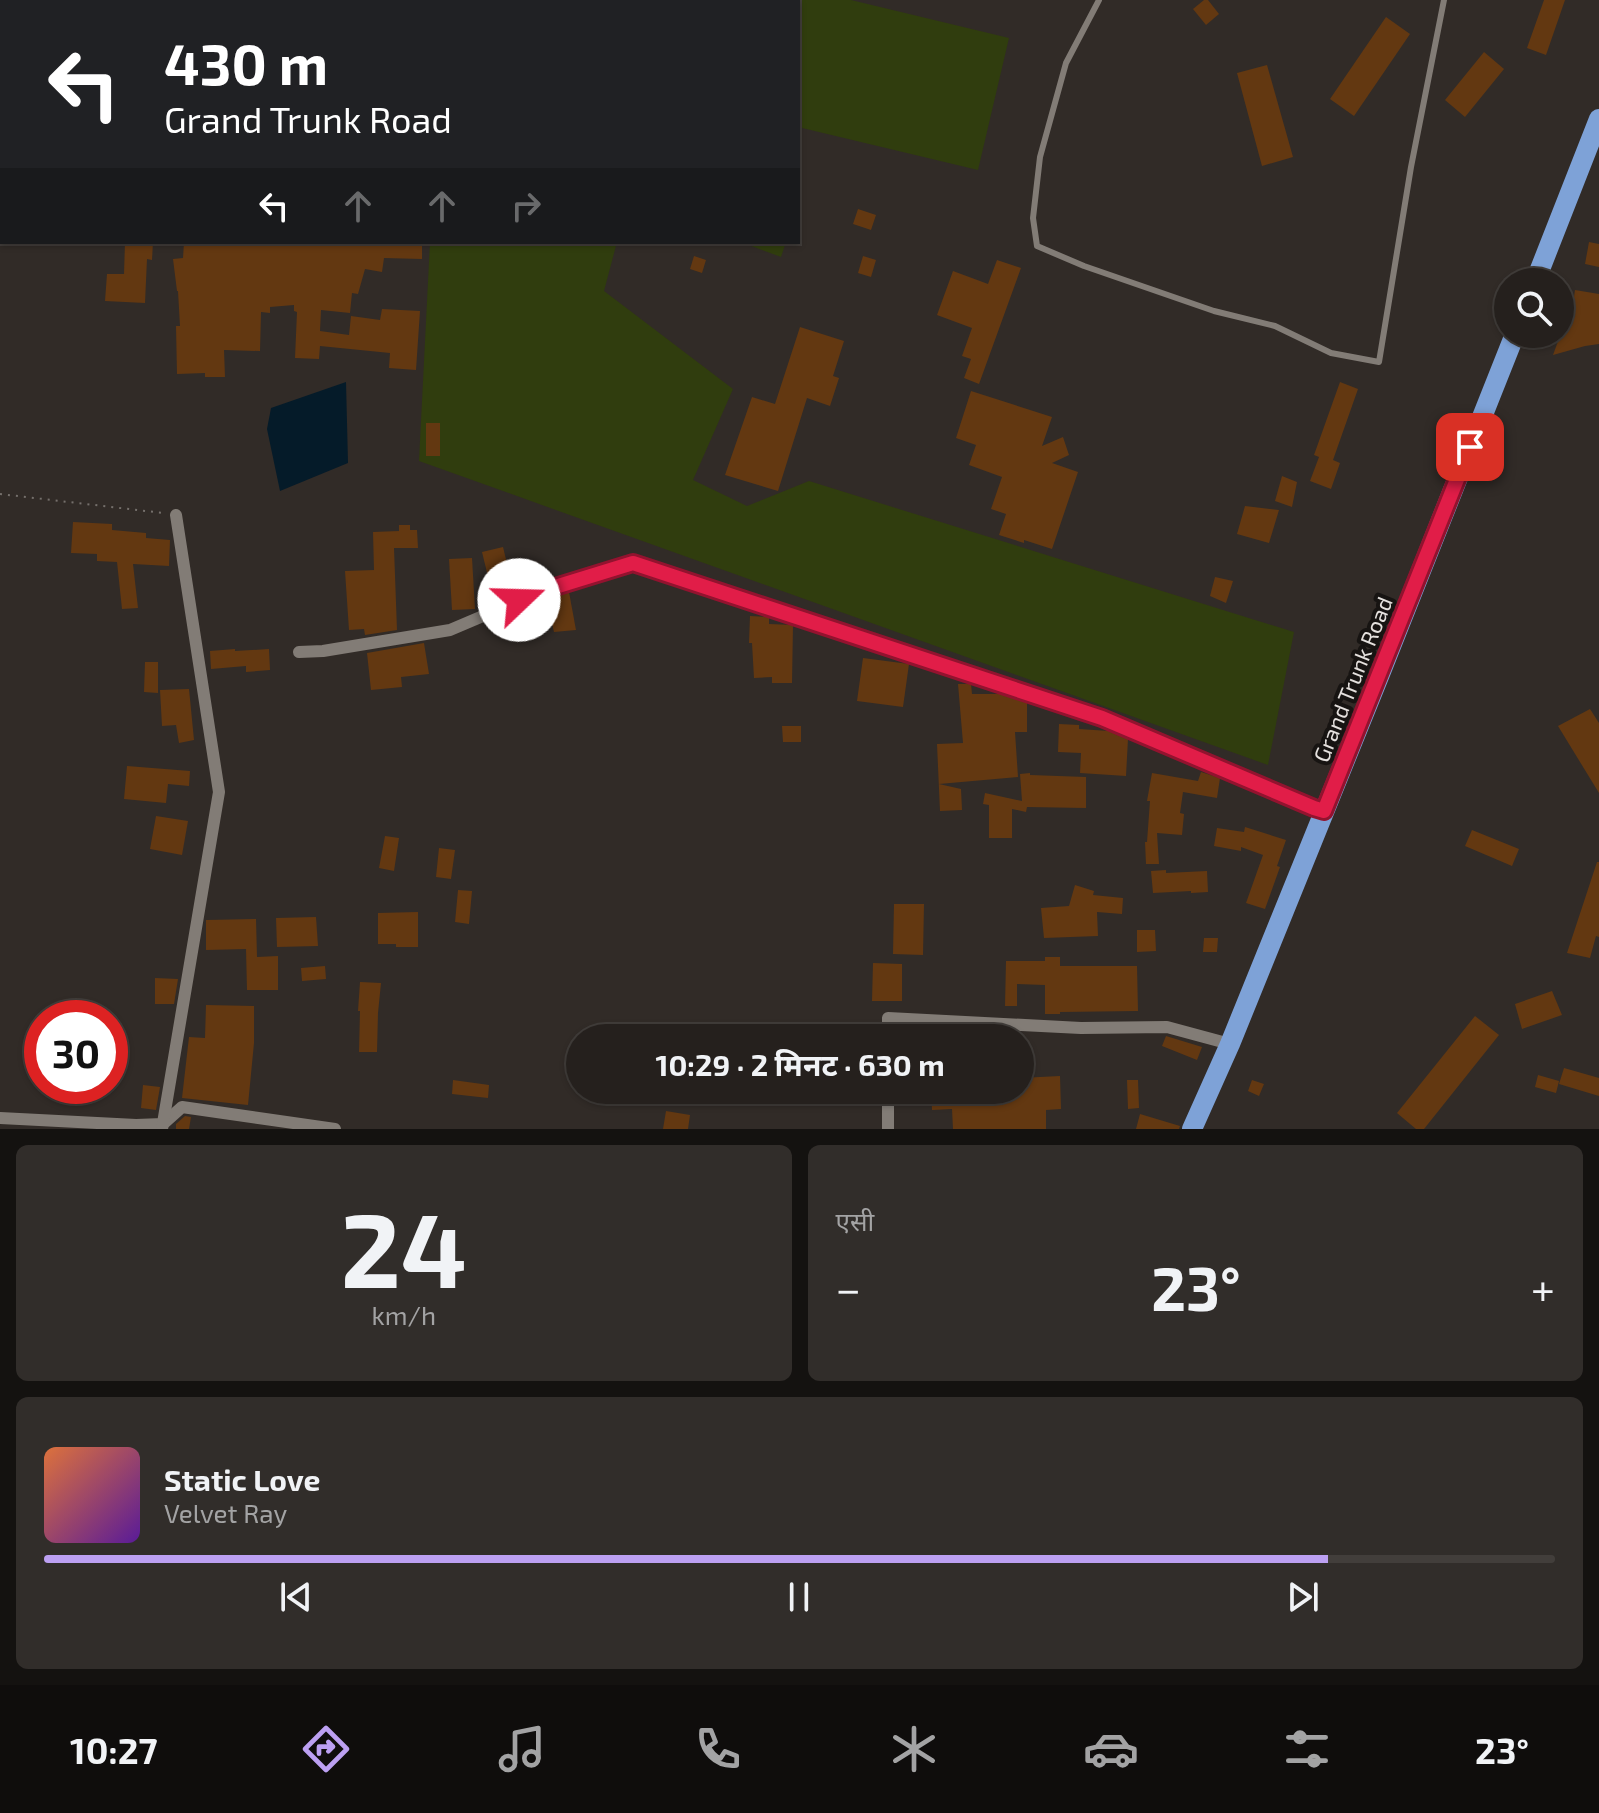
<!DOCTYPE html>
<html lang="hi">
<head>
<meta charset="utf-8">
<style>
	body { margin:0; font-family:"Exo 2","Noto Sans Devanagari",sans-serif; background:#312d2a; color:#f1f3f6; height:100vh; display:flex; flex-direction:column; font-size:30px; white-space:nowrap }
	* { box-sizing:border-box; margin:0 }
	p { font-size:26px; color:#a3a3a4 }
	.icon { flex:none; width:44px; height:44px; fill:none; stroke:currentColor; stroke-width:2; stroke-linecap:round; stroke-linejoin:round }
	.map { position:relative; height:1129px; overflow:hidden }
	.sheet { display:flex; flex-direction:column; gap:16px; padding:16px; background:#141210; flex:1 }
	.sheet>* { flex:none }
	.banner { position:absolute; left:0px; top:0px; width:800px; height:244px; box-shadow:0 2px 6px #0004,0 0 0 2px #423e3b; background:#202124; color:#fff; overflow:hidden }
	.controls { position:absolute; left:1494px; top:268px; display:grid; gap:16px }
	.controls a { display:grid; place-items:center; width:80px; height:80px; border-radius:50%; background:#25201d; box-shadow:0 2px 6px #0004,0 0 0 2px #423e3b; font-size:40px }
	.speed { position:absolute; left:24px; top:1000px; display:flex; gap:16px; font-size:40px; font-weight:700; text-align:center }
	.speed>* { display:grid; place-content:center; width:104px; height:104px; border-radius:50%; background:#25201d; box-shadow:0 2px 6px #0004,0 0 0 2px #423e3b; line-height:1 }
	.speed .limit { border:12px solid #d22; background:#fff; color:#111 }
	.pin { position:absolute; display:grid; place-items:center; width:68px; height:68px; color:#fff; margin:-34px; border-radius:16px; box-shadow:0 4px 12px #0006 }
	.me { position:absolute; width:88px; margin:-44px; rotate:69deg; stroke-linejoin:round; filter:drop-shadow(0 0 6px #0008) }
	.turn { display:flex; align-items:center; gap:28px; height:168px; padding:0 32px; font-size:36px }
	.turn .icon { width:104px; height:104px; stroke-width:2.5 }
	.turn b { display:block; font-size:56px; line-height:68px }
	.lanes { display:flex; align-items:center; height:76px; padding:0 32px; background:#0003; justify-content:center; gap:40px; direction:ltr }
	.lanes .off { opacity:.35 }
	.big { font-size:60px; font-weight:700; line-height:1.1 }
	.sheet .widget { flex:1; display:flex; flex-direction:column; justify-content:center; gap:12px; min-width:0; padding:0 28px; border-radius:12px; background:#312d2a }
	.sheet .dial { align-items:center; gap:0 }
	.dial b { font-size:104px; line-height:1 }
	.song { display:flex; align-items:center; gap:24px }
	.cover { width:96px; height:96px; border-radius:12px; background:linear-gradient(135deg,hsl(20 70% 55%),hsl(270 70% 35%)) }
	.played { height:8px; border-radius:4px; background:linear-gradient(90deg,#bca0f2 85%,#423e3b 85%) }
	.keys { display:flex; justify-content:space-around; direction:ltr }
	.heat { display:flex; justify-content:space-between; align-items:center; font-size:44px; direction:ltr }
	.sheet .tiles { flex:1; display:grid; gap:16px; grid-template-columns:1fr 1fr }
	.widget:last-child { grid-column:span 2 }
	.trip { position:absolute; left:566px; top:1024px; width:468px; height:80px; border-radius:40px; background:#25201d; box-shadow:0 2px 6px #0004,0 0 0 2px #423e3b; font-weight:700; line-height:80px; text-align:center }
	.tabs { display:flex; height:128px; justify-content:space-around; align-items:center; background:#0f0d0c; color:#a3a3a4 }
	.tabs .icon { width:56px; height:56px }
	.tabs .active { color:#bca0f2 }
	.tabs b { font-size:36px; color:#f1f3f6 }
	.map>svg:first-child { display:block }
</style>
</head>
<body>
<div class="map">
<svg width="1599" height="1129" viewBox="0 0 1599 1129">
	<rect width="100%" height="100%" fill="#312b27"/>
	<g fill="#303d0e">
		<path d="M740 0H851L1009 38 978 170 798 127V2H740Z"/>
		<path d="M430 242H617L604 291 733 389 693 480 747 506 809 481 1294 632 1268 765 419 461Z"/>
		<path d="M741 242H786L781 257Z"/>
	</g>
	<path fill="#051b29" d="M346 382 348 463 280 491 267 429 271 408Z"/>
	<g fill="#633811">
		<path d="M1204 0H1208L1219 14 1206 25 1193 9Z"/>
		<path d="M1544 0H1565L1546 55 1527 48Z"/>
		<path d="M1386 17 1410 34 1354 116 1330 99Z"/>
		<path d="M1484 52 1504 69 1465 117 1445 100Z"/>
		<path d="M1267 65 1293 157 1262 166 1237 73Z"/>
		<path d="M858 209 876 215 871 230 853 224Z"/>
		<path d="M125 242H153L152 260 147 259 145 303 105 301 107 274H124Z"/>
		<path d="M184 242H236L235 244 276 246 277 242H422V259L384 258 382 272 365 269 358 294 352 293 350 313 321 310 320 331 349 335 351 316 380 320 382 309 420 311 416 370 389 368 390 353 320 346 319 359 295 358 297 312 294 311V305L270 307V313L261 312 260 351 224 350 225 377H205V373L177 374 176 326H180L178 291H177L173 259 183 258Z"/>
		<path d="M1589 242 1599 244V267L1585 264Z"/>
		<path d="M694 256 706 260 702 273 690 269Z"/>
		<path d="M863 256 876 260 871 277 858 273Z"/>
		<path d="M997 260 1021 268 979 384 964 378 971 359 962 356 972 328 937 315 953 271 988 284Z"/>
		<path d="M1575 290 1599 294V344L1585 346 1553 355 1569 311H1572Z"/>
		<path d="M800 327 844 341 833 376 839 378 830 406 807 398 778 491 725 475 752 397 775 404Z"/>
		<path d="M1340 382 1358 389 1333 460 1340 463 1331 489 1310 481 1319 457 1314 455Z"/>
		<path d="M971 391 1052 417 1042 446 1063 437 1069 455 1052 463 1078 472 1052 549 1024 540V543L999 535 1006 514 991 509 1002 477 969 465 976 445 956 438Z"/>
		<rect x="426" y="423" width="14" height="33"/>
		<path d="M1282 476 1297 482 1292 507 1275 501Z"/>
		<path d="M1245 506 1279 510 1269 543 1237 534Z"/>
		<path d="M73 522 112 524V530L146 533V538L170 540 169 566 133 564 138 608 122 609 117 562 97 561V554L71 553Z"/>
		<path d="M399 525H410V530H417L418 548H394L397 630 365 635 364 629 349 630 345 571 374 570 373 532 399 531Z"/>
		<path d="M503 547 514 592 493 597 482 552Z"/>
		<path d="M472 558 475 609 452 610 449 559Z"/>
		<path d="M1215 577 1233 581 1226 603 1210 596Z"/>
		<path d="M569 592 576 630 554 632 546 599Z"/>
		<path d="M750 616 768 617 769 618V624L793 625 792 683H772V677L754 678 752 643H749Z"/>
		<path d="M424 643 429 674 401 677 402 687 371 690 367 653Z"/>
		<path d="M235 649V651L269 649 270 670 246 672V666L211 669 210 651Z"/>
		<path d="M863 658 909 664 903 707 857 701Z"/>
		<path d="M145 662H158V693L144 692Z"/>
		<path d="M958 684H971L972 694H1001L1027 703V732H1015L1018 777 939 784 961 789 962 810 940 811 937 744 963 743Z"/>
		<path d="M189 689 194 740 179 743 176 725 162 726 160 690Z"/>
		<path d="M1590 709 1599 723V793L1558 726Z"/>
		<path d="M1059 724 1079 725V729L1109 731 1128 739 1126 776 1080 773 1081 753 1058 752Z"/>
		<path d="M782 726H801V742H783Z"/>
		<path d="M127 766 190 771 189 786 168 784 166 803 124 799Z"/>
		<path d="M1201 772 1220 778 1217 798 1183 792 1180 813 1184 814 1182 835 1157 833 1159 864H1146L1145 842H1147L1150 801H1147L1152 773 1198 781Z"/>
		<path d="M1030 773V775L1086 777V808L1027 807 1026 812 1012 809V838H989V805L983 804 985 793 1022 801 1020 774Z"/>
		<path d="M156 816 188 821 182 855 150 849Z"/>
		<path d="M1245 827 1286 840 1277 866 1280 867 1265 909 1246 903 1263 855 1241 847V851L1214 846 1217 828 1244 832Z"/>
		<path d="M1472 830 1519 849 1512 866 1465 846Z"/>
		<path d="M385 836 399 838 394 871 379 868Z"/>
		<path d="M439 848 455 850 451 879 436 877Z"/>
		<path d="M1597 862H1599V937L1596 936 1590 958 1567 953Z"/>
		<path d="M1166 870V873L1207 871 1208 892 1191 893V891L1153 893 1151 871Z"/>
		<path d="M1075 885 1094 891 1093 895 1123 898 1122 914 1097 912 1098 936 1044 938 1041 908 1069 906Z"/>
		<path d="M458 890 472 891 469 924 455 922Z"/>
		<path d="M894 904H924L923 955 893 954Z"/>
		<path d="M418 912V947H396V944H378V913Z"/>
		<path d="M316 917 318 946 277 947 276 918Z"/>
		<path d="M256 919 257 957 278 956V990H247L246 949 206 950V920Z"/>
		<path d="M1137 930H1155L1156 951 1137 952Z"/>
		<path d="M1204 938H1218L1217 952H1203Z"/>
		<path d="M1045 957H1060V966H1137L1138 1011 1060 1012V1014H1045V985L1017 984V1006H1005L1006 961H1045Z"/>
		<path d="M873 963 902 964V1001H872Z"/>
		<path d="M325 966 326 979 302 981 301 968Z"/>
		<path d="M155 978 178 979 174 1004H155Z"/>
		<path d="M360 982 381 983 378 1013 377 1052H359L360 1011H358Z"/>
		<path d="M1552 991 1562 1015 1522 1029 1515 1004Z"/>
		<path d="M206 1005 254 1006V1043L248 1105 182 1098 189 1037 205 1038Z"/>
		<path d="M1475 1016 1499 1035 1424 1129H1416L1397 1113Z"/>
		<path d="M1166 1036 1202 1047 1197 1060 1162 1046Z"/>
		<path d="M1564 1068 1599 1078V1096L1559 1084Z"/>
		<path d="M1538 1075 1559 1081 1556 1093 1535 1087Z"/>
		<path d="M1060 1076 1061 1109 1046 1110V1129H953L952 1109 932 1110 931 1090H1020V1078Z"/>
		<path d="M453 1080 489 1085 488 1098 452 1094Z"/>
		<path d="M1127 1080H1138L1139 1108 1128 1109Z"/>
		<path d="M1252 1080 1264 1084 1259 1096 1248 1091Z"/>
		<path d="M143 1085 160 1087 156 1110 141 1108Z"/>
		<path d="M666 1111 690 1115 688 1129H663Z"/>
		<path d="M1140 1114 1180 1126 1179 1129H1136Z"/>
		<path d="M185 1116 191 1117 189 1129H176V1124Z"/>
	</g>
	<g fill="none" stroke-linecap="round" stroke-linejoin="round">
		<path stroke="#75706c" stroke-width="2" stroke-dasharray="2 6" stroke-linecap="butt" d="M0 494 163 513"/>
		<path stroke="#827c76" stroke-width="6" d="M1099 0 1066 63 1040 157 1033 218 1037 246 1084 266 1214 311 1275 326 1331 353 1379 362 1411 167 1444 0"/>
		<g stroke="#827c76" stroke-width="12">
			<path d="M299 652 323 651 450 630 542 591 633 563 1102 718 1314 808 1324 811"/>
			<path d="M888 1038V1018L1081 1028 1167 1027 1230 1044"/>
			<path d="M888 1090V1129"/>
			<path d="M0 1118 136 1125 163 1124 182 1107 335 1129"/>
			<path d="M162 1129 219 792 176 515"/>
		</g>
		<g stroke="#7ea2d7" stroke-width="20">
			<path d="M1535 282 1599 119"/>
			<path d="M1192 1129 1230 1044 1380 674 1515 334"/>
		</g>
	</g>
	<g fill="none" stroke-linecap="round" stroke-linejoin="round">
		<g stroke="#92132f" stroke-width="20">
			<path id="route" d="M519 600 542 591 633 563 1102 718 1314 808 1324 811 1470 447"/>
		</g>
		<use href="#route" stroke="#e11d48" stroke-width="14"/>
	</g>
	<g text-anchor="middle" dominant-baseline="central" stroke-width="8" stroke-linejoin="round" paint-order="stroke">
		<g font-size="22" fill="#e5e1de" stroke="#171412">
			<text transform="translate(1352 679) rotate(-68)">Grand Trunk Road</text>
		</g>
	</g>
</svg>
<div class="controls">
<a><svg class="icon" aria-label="search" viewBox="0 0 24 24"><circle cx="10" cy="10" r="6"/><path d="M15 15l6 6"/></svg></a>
</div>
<div class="speed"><div class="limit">30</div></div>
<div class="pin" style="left:1470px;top:447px;background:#d93025"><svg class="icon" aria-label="arrive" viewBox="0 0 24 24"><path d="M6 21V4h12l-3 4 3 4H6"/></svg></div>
<svg class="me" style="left:519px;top:600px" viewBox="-20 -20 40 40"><circle r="19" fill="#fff"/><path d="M0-13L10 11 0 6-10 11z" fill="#e11d48"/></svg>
<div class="trip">10:29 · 2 मिनट · 630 m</div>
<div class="banner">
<div class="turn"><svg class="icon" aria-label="left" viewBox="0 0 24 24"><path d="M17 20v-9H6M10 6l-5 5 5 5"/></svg><div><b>430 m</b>Grand Trunk Road</div></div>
<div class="lanes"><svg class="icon" aria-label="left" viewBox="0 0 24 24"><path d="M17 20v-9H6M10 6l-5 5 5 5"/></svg><svg class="icon off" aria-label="ahead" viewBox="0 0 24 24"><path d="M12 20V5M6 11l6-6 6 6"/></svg><svg class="icon off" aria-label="ahead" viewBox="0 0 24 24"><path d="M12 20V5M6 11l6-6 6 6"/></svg><svg class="icon off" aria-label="right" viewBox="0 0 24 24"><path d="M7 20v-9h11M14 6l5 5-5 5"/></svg></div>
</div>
</div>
<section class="sheet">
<div class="tiles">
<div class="widget dial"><b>24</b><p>km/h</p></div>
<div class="widget"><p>एसी</p>
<div class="heat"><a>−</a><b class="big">23°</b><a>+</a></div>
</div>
<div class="widget">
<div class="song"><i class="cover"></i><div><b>Static Love</b><p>Velvet Ray</p></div></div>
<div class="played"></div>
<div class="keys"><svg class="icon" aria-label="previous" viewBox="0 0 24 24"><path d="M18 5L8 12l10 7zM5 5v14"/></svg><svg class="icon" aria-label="pause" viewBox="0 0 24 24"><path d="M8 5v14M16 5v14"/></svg><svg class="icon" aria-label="next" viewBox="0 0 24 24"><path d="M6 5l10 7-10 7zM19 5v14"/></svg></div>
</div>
</div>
</section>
<nav class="tabs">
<b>10:27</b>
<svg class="icon active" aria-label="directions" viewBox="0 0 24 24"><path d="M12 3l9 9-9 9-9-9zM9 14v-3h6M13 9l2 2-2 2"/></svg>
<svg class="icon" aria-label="music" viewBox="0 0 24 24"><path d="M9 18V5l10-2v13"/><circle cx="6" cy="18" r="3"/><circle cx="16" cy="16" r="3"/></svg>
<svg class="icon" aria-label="phone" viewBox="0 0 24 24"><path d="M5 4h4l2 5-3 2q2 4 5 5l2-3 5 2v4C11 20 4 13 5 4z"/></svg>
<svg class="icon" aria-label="climate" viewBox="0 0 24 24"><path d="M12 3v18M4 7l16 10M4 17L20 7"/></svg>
<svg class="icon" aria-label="car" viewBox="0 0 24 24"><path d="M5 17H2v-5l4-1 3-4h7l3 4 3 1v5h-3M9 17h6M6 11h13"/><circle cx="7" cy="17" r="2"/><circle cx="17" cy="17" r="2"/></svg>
<svg class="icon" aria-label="filters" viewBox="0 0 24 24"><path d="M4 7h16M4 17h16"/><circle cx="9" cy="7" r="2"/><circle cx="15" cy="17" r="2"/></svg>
<b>23°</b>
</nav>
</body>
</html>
